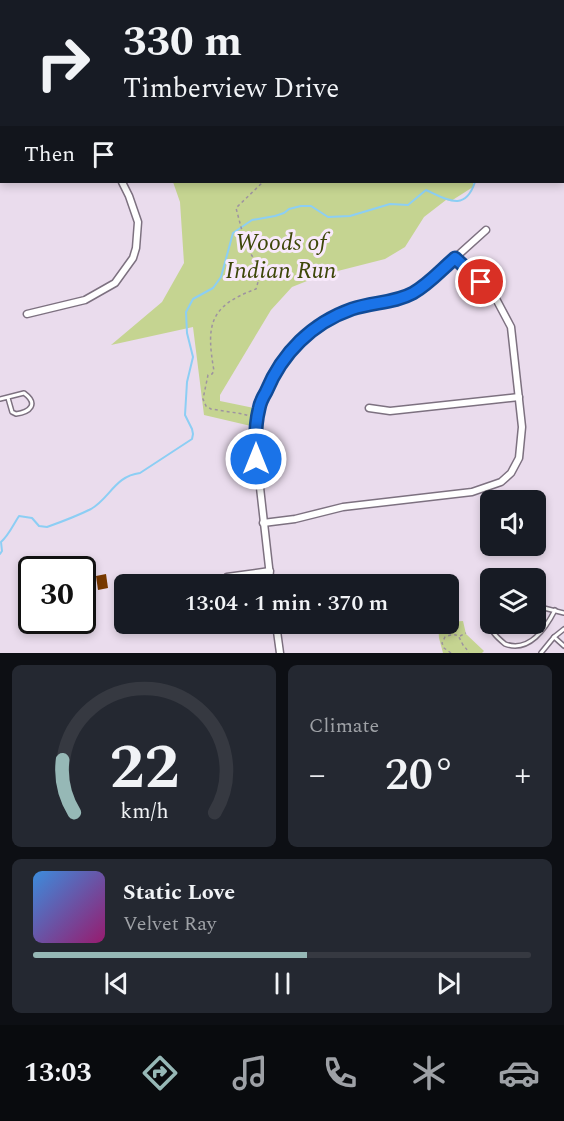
<!DOCTYPE html>
<html lang="en">
<head>
<meta charset="utf-8">
<style>
	body { margin:0; font-family:Spectral,serif; background:#242831; color:#f1f3f6; height:100vh; display:flex; flex-direction:column; font-size:22px; white-space:nowrap }
	* { box-sizing:border-box; margin:0 }
	p { font-size:20px; color:#9ea1a6 }
	.icon { flex:none; width:33px; height:33px; fill:none; stroke:currentColor; stroke-width:2; stroke-linecap:round; stroke-linejoin:round }
	.map { position:relative; height:653px; overflow:hidden }
	.side { display:flex; flex-direction:column; gap:12px; padding:12px; background:#0d0f14; flex:1 }
	.side>* { flex:none }
	.hud { position:absolute; left:0px; top:0px; width:564px; height:183px; box-shadow:0 3px 9px #0003; background:#171b24; color:#f1f3f6; overflow:hidden }
	.tools { position:absolute; left:480px; top:490px; display:grid; gap:12px }
	.tools a { display:grid; place-items:center; width:66px; height:66px; border-radius:9px; background:#171b24; box-shadow:0 3px 9px #0003; font-size:30px }
	.speed { position:absolute; left:18px; top:556px; display:flex; gap:12px; font-size:30px; font-weight:700; text-align:center }
	.speed>* { display:grid; place-content:center; width:78px; height:78px; border-radius:50%; background:#171b24; box-shadow:0 3px 9px #0003; line-height:1 }
	.speed .limit { border:3px solid #111; border-radius:9px; background:#fff; color:#111 }
	.pin { position:absolute; display:grid; place-items:center; width:51px; height:51px; color:#fff; margin:-26px; border:3px solid #fff; border-radius:50%; box-shadow:0 2px 6px #0007 }
	.me { position:absolute; width:66px; margin:-33px; rotate:0deg; stroke-linejoin:round; filter:drop-shadow(0 0 4px #0008) }
	.turn { display:flex; align-items:center; gap:21px; height:126px; padding:0 24px; font-size:27px }
	.turn .icon { width:78px; height:78px; stroke-width:2.5 }
	.turn b { display:block; font-size:42px; line-height:51px }
	.then { display:flex; align-items:center; height:57px; padding:0 24px; background:#0003; gap:12px; font-size:22px }
	.big { font-size:45px; font-weight:600; line-height:1.1 }
	.side .card { flex:1; display:flex; flex-direction:column; justify-content:center; gap:9px; min-width:0; padding:0 21px; border-radius:9px; background:#242831 }
	.side .dial { align-items:center; gap:0 }
	.dial svg { height:156px; overflow:visible; fill:none; stroke:#363941; stroke-width:7; stroke-linecap:round; text-anchor:middle }
	.dial text { fill:#f1f3f6; stroke:none }
	.song { display:flex; align-items:center; gap:18px }
	.cover { width:72px; height:72px; border-radius:9px; background:linear-gradient(135deg,hsl(210 70% 55%),hsl(320 70% 35%)) }
	.played { height:6px; border-radius:3px; background:linear-gradient(90deg,#96b8b6 55%,#363941 55%) }
	.keys { display:flex; justify-content:space-around; direction:ltr }
	.heat { display:flex; justify-content:space-between; align-items:center; font-size:33px; direction:ltr }
	.side .tiles { flex:1; display:grid; gap:12px; grid-template-columns:1fr 1fr }
	.card:last-child { grid-column:span 2 }
	.trip { position:absolute; left:114px; top:574px; width:345px; height:60px; border-radius:9px; background:#171b24; box-shadow:0 3px 9px #0003; font-weight:600; line-height:60px; text-align:center }
	.dock { display:flex; height:96px; justify-content:space-around; align-items:center; background:#090b0e; color:#9ea1a6 }
	.dock .icon { width:42px; height:42px }
	.dock .current { color:#96b8b6 }
	.dock b { font-size:27px; color:#f1f3f6 }
	.map>svg:first-child { display:block }
</style>
</head>
<body>
<div class="map">
<svg width="564" height="653" viewBox="0 0 564 653">
	<rect width="100%" height="100%" fill="#eadced"/>
	<g fill="#c5d491">
		<path d="M509 0H564V100L563 102 562 2H509Z"/>
		<path d="M173 182H473V187L451 201 446 200 424 217 405 247 385 259 322 275 292 287 271 310 220 395V401L254 408 251 426 204 415 193 327 111 345 162 302 184 263 180 202Z"/>
		<path d="M463 621 466 634 484 651 482 653H443L439 638 438 624H448L449 622Z"/>
	</g>
	<g fill="none" stroke-linecap="round" stroke-linejoin="round">
		<g stroke="#8ccef4" stroke-width="2">
			<path d="M554 2V0"/>
			<path d="M0 554 2 551 1 542C9 535 13 525 19 516L32 518 39 526 47 527C61 522 77 516 91 509 110 498 115 476 140 473L192 439 193 434 192 429 185 415 187 382 193 357 187 333 186 312 193 299 213 288 221 277 233 233 252 220 275 216 284 213 289 209 301 206H311L328 217 350 216 390 204 408 205 426 190C448 200 465 212 475 182"/>
		</g>
	</g>
	<path fill="#783900" d="M106 574 108 588 98 590 96 576Z"/>
	<g fill="none" stroke-linecap="round" stroke-linejoin="round">
		<g stroke="#7d7180" stroke-width="6">
			<g id="lane">
				<path d="M0 399 24 393C39 404 30 412 16 414L12 412 8 398"/>
				<path d="M536 606 564 613"/>
				<path d="M490 611 487 618C492 632 493 634 505 644 529 653 546 628 555 610"/>
				<path d="M554 637 564 629"/>
				<path d="M541 653 554 637 564 646"/>
			</g>
		</g>
		<g stroke="#7d7180" stroke-width="9">
			<g id="street">
				<path d="M31 0V2"/>
				<path d="M131 0V2"/>
				<path d="M457 2 458 0"/>
				<path d="M0 141 2 142"/>
				<path d="M27 314 85 300 115 283 133 258 136 248 138 222 129 196 122 182"/>
				<path d="M369 408 390 411 519 397"/>
				<path d="M263 523 295 519 343 507 472 492 501 482 511 473 519 458 522 427 511 327 494 295 455 258"/>
				<path d="M227 577 270 571"/>
				<path d="M271 585 255 443 259 407 273 375 285 357 307 334 338 314 373 303 401 299 414 292 426 284 486 230"/>
				<path d="M276 624 280 653"/>
			</g>
		</g>
		<g stroke="#9e93a0" stroke-width="1.5" stroke-dasharray="3 3" stroke-linecap="butt">
			<path d="M516 0 518 2"/>
			<path d="M253 417 243 414 211 409 206 406 203 399 208 375 212 374 214 371C206 325 209 306 256 289L260 275 254 259 246 246 236 208 263 182"/>
			<path d="M460 636 466 633"/>
			<path d="M451 653 444 648 442 643 445 637C458 632 458 635 463 645 468 652 465 645 468 653"/>
		</g>
		<use href="#lane" stroke="#fff" stroke-width="3"/>
		<use href="#street" stroke="#fff" stroke-width="6"/>
	</g>
	<g fill="none" stroke-linecap="round" stroke-linejoin="round">
		<g stroke="#114b97" stroke-width="15">
			<path id="route" d="M256 459C255 442 255 425 259 409 260 403 263 397 266 392 282 353 312 323 352 309 372 302 395 303 413 293 429 284 442 269 455 258L481 282"/>
		</g>
		<use href="#route" stroke="#1a73e8" stroke-width="10"/>
	</g>
	<g text-anchor="middle" dominant-baseline="central" stroke-width="6" stroke-linejoin="round" paint-order="stroke">
		<g font-size="24" font-style="italic" fill="#3e4709" stroke="#f8e9fb">
			<text x="281" y="243">Woods of<tspan x="281" dy="28">Indian Run</tspan></text>
		</g>
	</g>
</svg>
<div class="tools">
<a><svg class="icon" aria-label="sound" viewBox="0 0 24 24"><path d="M4 9h4l5-4v14l-5-4H4zM17 9q2 3 0 6"/></svg></a>
<a><svg class="icon" aria-label="layers" viewBox="0 0 24 24"><path d="M12 4l9 5-9 5-9-5zM3 14l9 5 9-5"/></svg></a>
</div>
<div class="speed"><div class="limit">30</div></div>
<div class="pin" style="left:481px;top:282px;background:#d93025"><svg class="icon" aria-label="arrive" viewBox="0 0 24 24"><path d="M6 21V4h12l-3 4 3 4H6"/></svg></div>
<svg class="me" style="left:256px;top:459px" viewBox="-20 -20 40 40"><circle r="17" fill="#1a73e8" stroke="#fff" stroke-width="3"/><path d="M0-11L8 9 0 5-8 9z" fill="#fff"/></svg>
<div class="trip">13:04 · 1 min · 370 m</div>
<div class="hud">
<div class="turn"><svg class="icon" aria-label="right" viewBox="0 0 24 24"><path d="M7 20v-9h11M14 6l5 5-5 5"/></svg><div><b>330 m</b>Timberview Drive</div></div>
<div class="then">Then<svg class="icon" aria-label="arrive" viewBox="0 0 24 24"><path d="M6 21V4h12l-3 4 3 4H6"/></svg></div>
</div>
</div>
<section class="side">
<div class="tiles">
<div class="card dial"><svg viewBox="0 0 100 80">
<path d="M14 69A42 42 0 1 1 86 69"/>
<path d="M14 69A42 42 0 0 1 8 42" stroke="#96b8b6"/>
<text x="50" y="56" font-size="32" font-weight="700">22</text>
<text x="50" y="72" font-size="11">km/h</text>
</svg></div>
<div class="card"><p>Climate</p>
<div class="heat"><a>−</a><b class="big">20°</b><a>+</a></div>
</div>
<div class="card">
<div class="song"><i class="cover"></i><div><b>Static Love</b><p>Velvet Ray</p></div></div>
<div class="played"></div>
<div class="keys"><svg class="icon" aria-label="previous" viewBox="0 0 24 24"><path d="M18 5L8 12l10 7zM5 5v14"/></svg><svg class="icon" aria-label="pause" viewBox="0 0 24 24"><path d="M8 5v14M16 5v14"/></svg><svg class="icon" aria-label="next" viewBox="0 0 24 24"><path d="M6 5l10 7-10 7zM19 5v14"/></svg></div>
</div>
</div>
</section>
<nav class="dock">
<b>13:03</b>
<svg class="icon current" aria-label="directions" viewBox="0 0 24 24"><path d="M12 3l9 9-9 9-9-9zM9 14v-3h6M13 9l2 2-2 2"/></svg>
<svg class="icon" aria-label="music" viewBox="0 0 24 24"><path d="M9 18V5l10-2v13"/><circle cx="6" cy="18" r="3"/><circle cx="16" cy="16" r="3"/></svg>
<svg class="icon" aria-label="phone" viewBox="0 0 24 24"><path d="M5 4h4l2 5-3 2q2 4 5 5l2-3 5 2v4C11 20 4 13 5 4z"/></svg>
<svg class="icon" aria-label="climate" viewBox="0 0 24 24"><path d="M12 3v18M4 7l16 10M4 17L20 7"/></svg>
<svg class="icon" aria-label="car" viewBox="0 0 24 24"><path d="M5 17H2v-5l4-1 3-4h7l3 4 3 1v5h-3M9 17h6M6 11h13"/><circle cx="7" cy="17" r="2"/><circle cx="17" cy="17" r="2"/></svg>
</nav>
</body>
</html>
